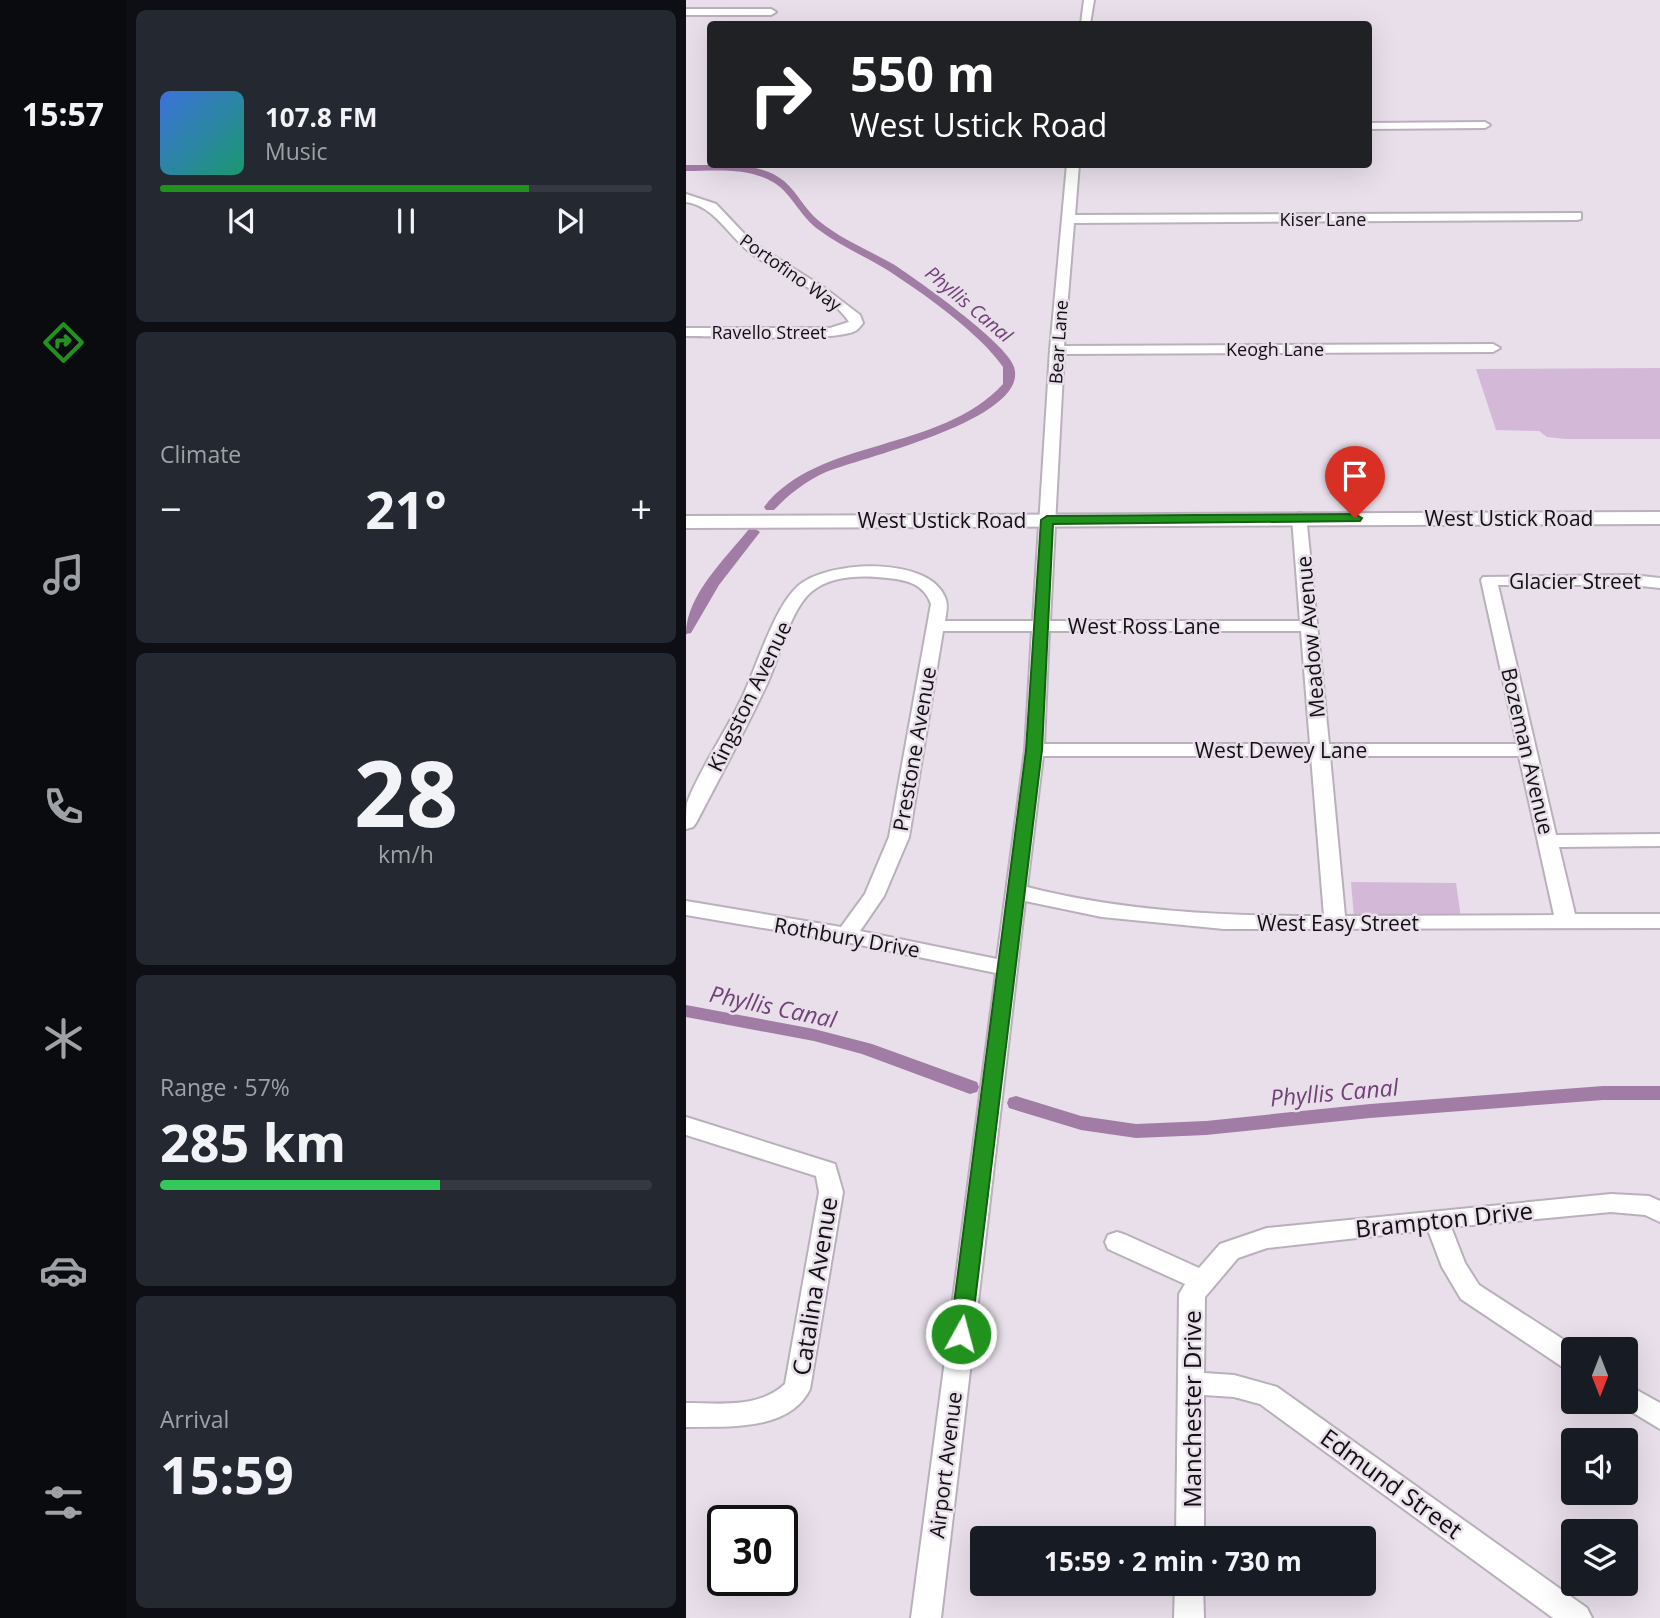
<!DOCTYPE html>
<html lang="en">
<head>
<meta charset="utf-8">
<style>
	body { margin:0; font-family:"Open Sans",sans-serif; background:#242831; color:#f1f3f6; height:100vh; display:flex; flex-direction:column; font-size:26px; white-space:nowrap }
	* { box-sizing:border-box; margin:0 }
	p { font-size:23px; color:#9ea1a6 }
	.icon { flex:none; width:38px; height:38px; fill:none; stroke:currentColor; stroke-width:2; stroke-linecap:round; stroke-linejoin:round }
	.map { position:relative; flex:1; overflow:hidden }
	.sheet { display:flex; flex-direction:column; gap:10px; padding:10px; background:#0d0f14; width:560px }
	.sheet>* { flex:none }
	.top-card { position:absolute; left:21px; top:21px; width:665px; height:147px; border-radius:7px; box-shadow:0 7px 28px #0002; background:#202124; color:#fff; overflow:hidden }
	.needle { width:46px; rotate:180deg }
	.controls { position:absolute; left:875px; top:1337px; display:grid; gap:14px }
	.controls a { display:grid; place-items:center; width:77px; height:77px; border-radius:7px; background:#171b24; box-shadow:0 7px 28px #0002; font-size:35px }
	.speed { position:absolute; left:21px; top:1505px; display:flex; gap:14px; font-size:35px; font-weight:700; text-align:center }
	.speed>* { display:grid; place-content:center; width:91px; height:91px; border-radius:50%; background:#171b24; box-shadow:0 7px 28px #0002; line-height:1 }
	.speed .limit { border:4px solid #111; border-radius:10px; background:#fff; color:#111 }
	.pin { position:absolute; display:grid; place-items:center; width:60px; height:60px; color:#fff; margin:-72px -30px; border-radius:50% 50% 50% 0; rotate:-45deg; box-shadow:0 0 7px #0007 }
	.pin .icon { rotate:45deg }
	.me { position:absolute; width:77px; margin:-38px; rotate:7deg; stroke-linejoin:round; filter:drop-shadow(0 0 5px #0008) }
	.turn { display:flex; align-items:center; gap:24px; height:147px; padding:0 28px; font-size:32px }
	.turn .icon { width:91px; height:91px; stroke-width:2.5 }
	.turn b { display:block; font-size:49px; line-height:60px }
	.big { font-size:52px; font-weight:700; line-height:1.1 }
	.sheet .card { flex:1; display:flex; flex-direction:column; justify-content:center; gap:10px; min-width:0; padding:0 24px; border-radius:10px; background:#242831 }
	.sheet .dial { align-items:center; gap:0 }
	.dial b { font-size:91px; line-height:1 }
	.song { display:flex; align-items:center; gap:21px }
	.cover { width:84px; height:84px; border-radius:10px; background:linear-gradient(135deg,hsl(220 70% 55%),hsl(160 70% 35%)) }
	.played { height:7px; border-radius:4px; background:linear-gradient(90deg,#20921d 75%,#363941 75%) }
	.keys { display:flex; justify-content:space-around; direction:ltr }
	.heat { display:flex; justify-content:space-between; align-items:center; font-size:38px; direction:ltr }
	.charge { height:10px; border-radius:5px; background:linear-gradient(90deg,#34c759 57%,#363941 0) }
	.trip { position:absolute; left:284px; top:1526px; width:406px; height:70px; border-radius:7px; background:#171b24; box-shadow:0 7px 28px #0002; font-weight:700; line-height:70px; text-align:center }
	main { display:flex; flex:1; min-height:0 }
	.dock { display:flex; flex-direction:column; width:126px; justify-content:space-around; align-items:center; background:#090b0e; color:#9ea1a6 }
	.dock .icon { width:49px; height:49px }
	.dock .current { color:#20921d }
	.dock b { font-size:32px; color:#f1f3f6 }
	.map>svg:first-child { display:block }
</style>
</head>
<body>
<main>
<nav class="dock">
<b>15:57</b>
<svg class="icon current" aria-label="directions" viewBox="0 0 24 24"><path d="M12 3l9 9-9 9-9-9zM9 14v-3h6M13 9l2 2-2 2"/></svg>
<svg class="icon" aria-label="music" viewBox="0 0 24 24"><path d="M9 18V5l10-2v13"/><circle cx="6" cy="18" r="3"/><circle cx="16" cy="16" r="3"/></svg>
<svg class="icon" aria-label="phone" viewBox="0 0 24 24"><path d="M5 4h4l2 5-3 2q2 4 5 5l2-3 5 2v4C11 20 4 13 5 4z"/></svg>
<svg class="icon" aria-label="climate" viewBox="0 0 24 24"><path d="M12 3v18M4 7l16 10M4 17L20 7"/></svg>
<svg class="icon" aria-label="car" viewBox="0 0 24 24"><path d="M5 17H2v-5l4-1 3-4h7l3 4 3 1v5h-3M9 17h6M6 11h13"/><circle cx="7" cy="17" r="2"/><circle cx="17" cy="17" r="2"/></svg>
<svg class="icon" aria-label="filters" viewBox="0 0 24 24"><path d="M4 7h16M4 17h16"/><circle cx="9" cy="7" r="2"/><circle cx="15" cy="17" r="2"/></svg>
</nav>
<section class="sheet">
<div class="card">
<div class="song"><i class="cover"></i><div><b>107.8 FM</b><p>Music</p></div></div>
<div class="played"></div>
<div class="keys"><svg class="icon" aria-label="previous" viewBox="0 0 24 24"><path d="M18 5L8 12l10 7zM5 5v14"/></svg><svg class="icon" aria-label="pause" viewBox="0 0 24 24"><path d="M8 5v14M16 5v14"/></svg><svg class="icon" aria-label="next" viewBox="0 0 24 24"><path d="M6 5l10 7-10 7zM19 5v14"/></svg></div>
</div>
<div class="card"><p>Climate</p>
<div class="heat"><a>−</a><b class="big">21°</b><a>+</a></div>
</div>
<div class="card dial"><b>28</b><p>km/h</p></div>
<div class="card"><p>Range · 57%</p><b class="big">285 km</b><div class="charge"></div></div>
<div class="card"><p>Arrival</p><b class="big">15:59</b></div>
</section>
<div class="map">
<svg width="974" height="1618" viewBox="0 0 974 1618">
	<rect width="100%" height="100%" fill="#e8dfea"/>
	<g fill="#d4b8d8">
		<path d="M974 368V439H879L861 437 853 431 810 430 790 369Z"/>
		<path d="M665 882 770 883 775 918 668 917Z"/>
	</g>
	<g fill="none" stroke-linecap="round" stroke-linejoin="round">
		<g fill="#a17ca5" fill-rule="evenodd">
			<path d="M0 165C31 166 73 160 98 181 112 193 119 210 133 221 155 239 182 250 207 264 230 279 321 343 328 367 345 419 174 458 140 472 120 481 103 494 88 510H80L78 507C132 437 254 453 317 384V367C294 333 233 290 198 268 176 255 153 245 133 230 114 217 105 191 85 181 60 167 27 171 0 171Z"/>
			<path d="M68 528 74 532 33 585 5 633 0 634C0 595 40 558 63 529Z"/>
			<path d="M0 1005 128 1029 186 1044 291 1082 293 1087 291 1092 284 1094 176 1054 128 1041 0 1017Z"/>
			<path d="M917 1086H974V1100H917L684 1118 520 1135 450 1138 395 1130 323 1108 321 1103 323 1098 330 1096 395 1116 450 1124 520 1121 684 1104Z"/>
		</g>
		<g stroke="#b9b0bb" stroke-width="4">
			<g id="minor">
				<path d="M398 0H408L404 24H395Z"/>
				<path d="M0 9H85L90 12 85 15H0Z"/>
				<path d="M682 123 799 122 804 125 799 128 682 129Z"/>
				<path d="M381 164H393L389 215 895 213V219L891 220 388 223 378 346 807 344 814 348 807 352 378 354 364 621H614L606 518 614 513 620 515 643 744H831L795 580 797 577 946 575 974 578V588L946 585H812L870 835 974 834V846L873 847 889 914H974V928L538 929 416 917 339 901 255 1618H225L310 973 160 942 0 915V901L155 927 179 894 203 837 245 604C238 584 221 580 202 578 177 575 145 575 125 592 104 610 93 658 81 684 59 731 34 777 10 823L7 827 0 829C0 821 0 810 1 803 12 773 38 734 53 704 69 673 87 608 112 586 141 560 246 555 260 600 262 607 260 614 259 621H347L364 350ZM257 631H346L339 750 311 959 174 931 198 896 223 837ZM363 631H615L624 744H358ZM357 756H625L638 916C538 916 439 912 341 887ZM644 756H833L868 915 659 916Z"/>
				<path d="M0 194 30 204 67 243 140 289 174 315 177 323C175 325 172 330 169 331 148 342 31 336 0 336V328H144L163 322C148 296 92 273 66 254 43 237 29 206 0 202Z"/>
				<path d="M0 1117 149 1164 157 1192 124 1389C103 1432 40 1426 0 1427V1403C34 1403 72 1409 99 1384L133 1192 130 1176 0 1135Z"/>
				<path d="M925 1194 963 1196 974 1201V1222L959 1215 925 1212 765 1227 779 1263 793 1285 892 1349H887V1371L878 1368 775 1299 756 1267 742 1230 581 1248 552 1258 519 1297 518 1373 548 1375 591 1387 901 1608 906 1618H867L574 1404 548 1397 518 1395V1538H490L493 1294 499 1284 422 1249 419 1242 422 1235 431 1232 440 1235 513 1268 534 1244 581 1228Z"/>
				<path d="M940 1384 974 1403V1429L931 1403 940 1402Z"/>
				<path d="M489 1584H517L518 1618H488Z"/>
			</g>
		</g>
		<g stroke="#b9b0bb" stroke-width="4">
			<path id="major" d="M974 512V524L0 528V516Z"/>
		</g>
		<use href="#minor" fill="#fff" fill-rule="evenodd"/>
		<use href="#major" fill="#fff" fill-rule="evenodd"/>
	</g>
	<path fill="#20921d" stroke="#155f13" stroke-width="2" d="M669 514 676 518 674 521 367 524 356 750 285 1334 282 1341 275 1343 267 1341 264 1334 340 750 355 520 361 516Z"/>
	<g text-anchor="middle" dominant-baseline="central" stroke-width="5" stroke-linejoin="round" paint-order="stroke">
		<g font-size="18" fill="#120f13" stroke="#e8dfea">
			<text x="637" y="219">Kiser Lane</text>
			<text transform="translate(105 272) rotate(35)">Portofino Way</text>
			<text x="83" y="332">Ravello Street</text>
			<text transform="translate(372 342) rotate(-86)">Bear Lane</text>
			<text x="589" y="349">Keogh Lane</text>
		</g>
		<g font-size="19" font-style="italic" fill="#704077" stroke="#e8dfea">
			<text transform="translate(283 304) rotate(40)">Phyllis Canal</text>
		</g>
		<g font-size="21" fill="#120f13" stroke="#e8dfea">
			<text x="823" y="518">West Ustick Road</text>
			<text x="256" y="520">West Ustick Road</text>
			<text x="889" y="581">Glacier Street</text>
			<text x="458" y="626">West Ross Lane</text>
			<text transform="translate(624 637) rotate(-95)">Meadow Avenue</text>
			<text transform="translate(63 696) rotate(-64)">Kingston Avenue</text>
			<text transform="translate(228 749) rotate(-80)">Prestone Avenue</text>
			<text x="595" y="750">West Dewey Lane</text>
			<text transform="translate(842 751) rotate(77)">Bozeman Avenue</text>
			<text x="652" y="923">West Easy Street</text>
			<text transform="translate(161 937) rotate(10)">Rothbury Drive</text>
			<text transform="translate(259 1465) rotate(-83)">Airport Avenue</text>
		</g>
		<g font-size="23" font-style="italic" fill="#704077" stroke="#e8dfea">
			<text transform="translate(87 1006) rotate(12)">Phyllis Canal</text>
			<text transform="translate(648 1092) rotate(-5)">Phyllis Canal</text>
		</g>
		<g font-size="24" fill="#120f13" stroke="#e8dfea">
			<text transform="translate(758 1219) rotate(-6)">Brampton Drive</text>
			<text transform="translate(128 1286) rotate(-81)">Catalina Avenue</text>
			<text transform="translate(505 1409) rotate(-90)">Manchester Drive</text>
			<text transform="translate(706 1483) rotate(36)">Edmund Street</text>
		</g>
	</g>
</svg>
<div class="controls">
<a><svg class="needle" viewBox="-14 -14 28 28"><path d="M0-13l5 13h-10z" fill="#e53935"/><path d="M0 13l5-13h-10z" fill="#9ea1a6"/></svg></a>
<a><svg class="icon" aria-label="sound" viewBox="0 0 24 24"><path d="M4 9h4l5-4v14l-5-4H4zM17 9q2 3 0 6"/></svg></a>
<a><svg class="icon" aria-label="layers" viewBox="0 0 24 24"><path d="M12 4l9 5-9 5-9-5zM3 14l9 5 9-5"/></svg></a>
</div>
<div class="speed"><div class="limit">30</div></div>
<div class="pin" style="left:669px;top:518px;background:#d93025"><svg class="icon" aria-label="arrive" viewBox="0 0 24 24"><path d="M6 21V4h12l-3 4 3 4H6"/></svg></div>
<svg class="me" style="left:275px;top:1334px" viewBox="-20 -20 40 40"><circle r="17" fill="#20921d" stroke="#fff" stroke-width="3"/><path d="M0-11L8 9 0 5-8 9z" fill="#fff"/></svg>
<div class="trip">15:59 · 2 min · 730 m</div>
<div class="top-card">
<div class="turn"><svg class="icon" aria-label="right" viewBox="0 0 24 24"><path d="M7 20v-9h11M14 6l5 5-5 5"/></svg><div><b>550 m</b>West Ustick Road</div></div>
</div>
</div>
</main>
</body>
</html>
